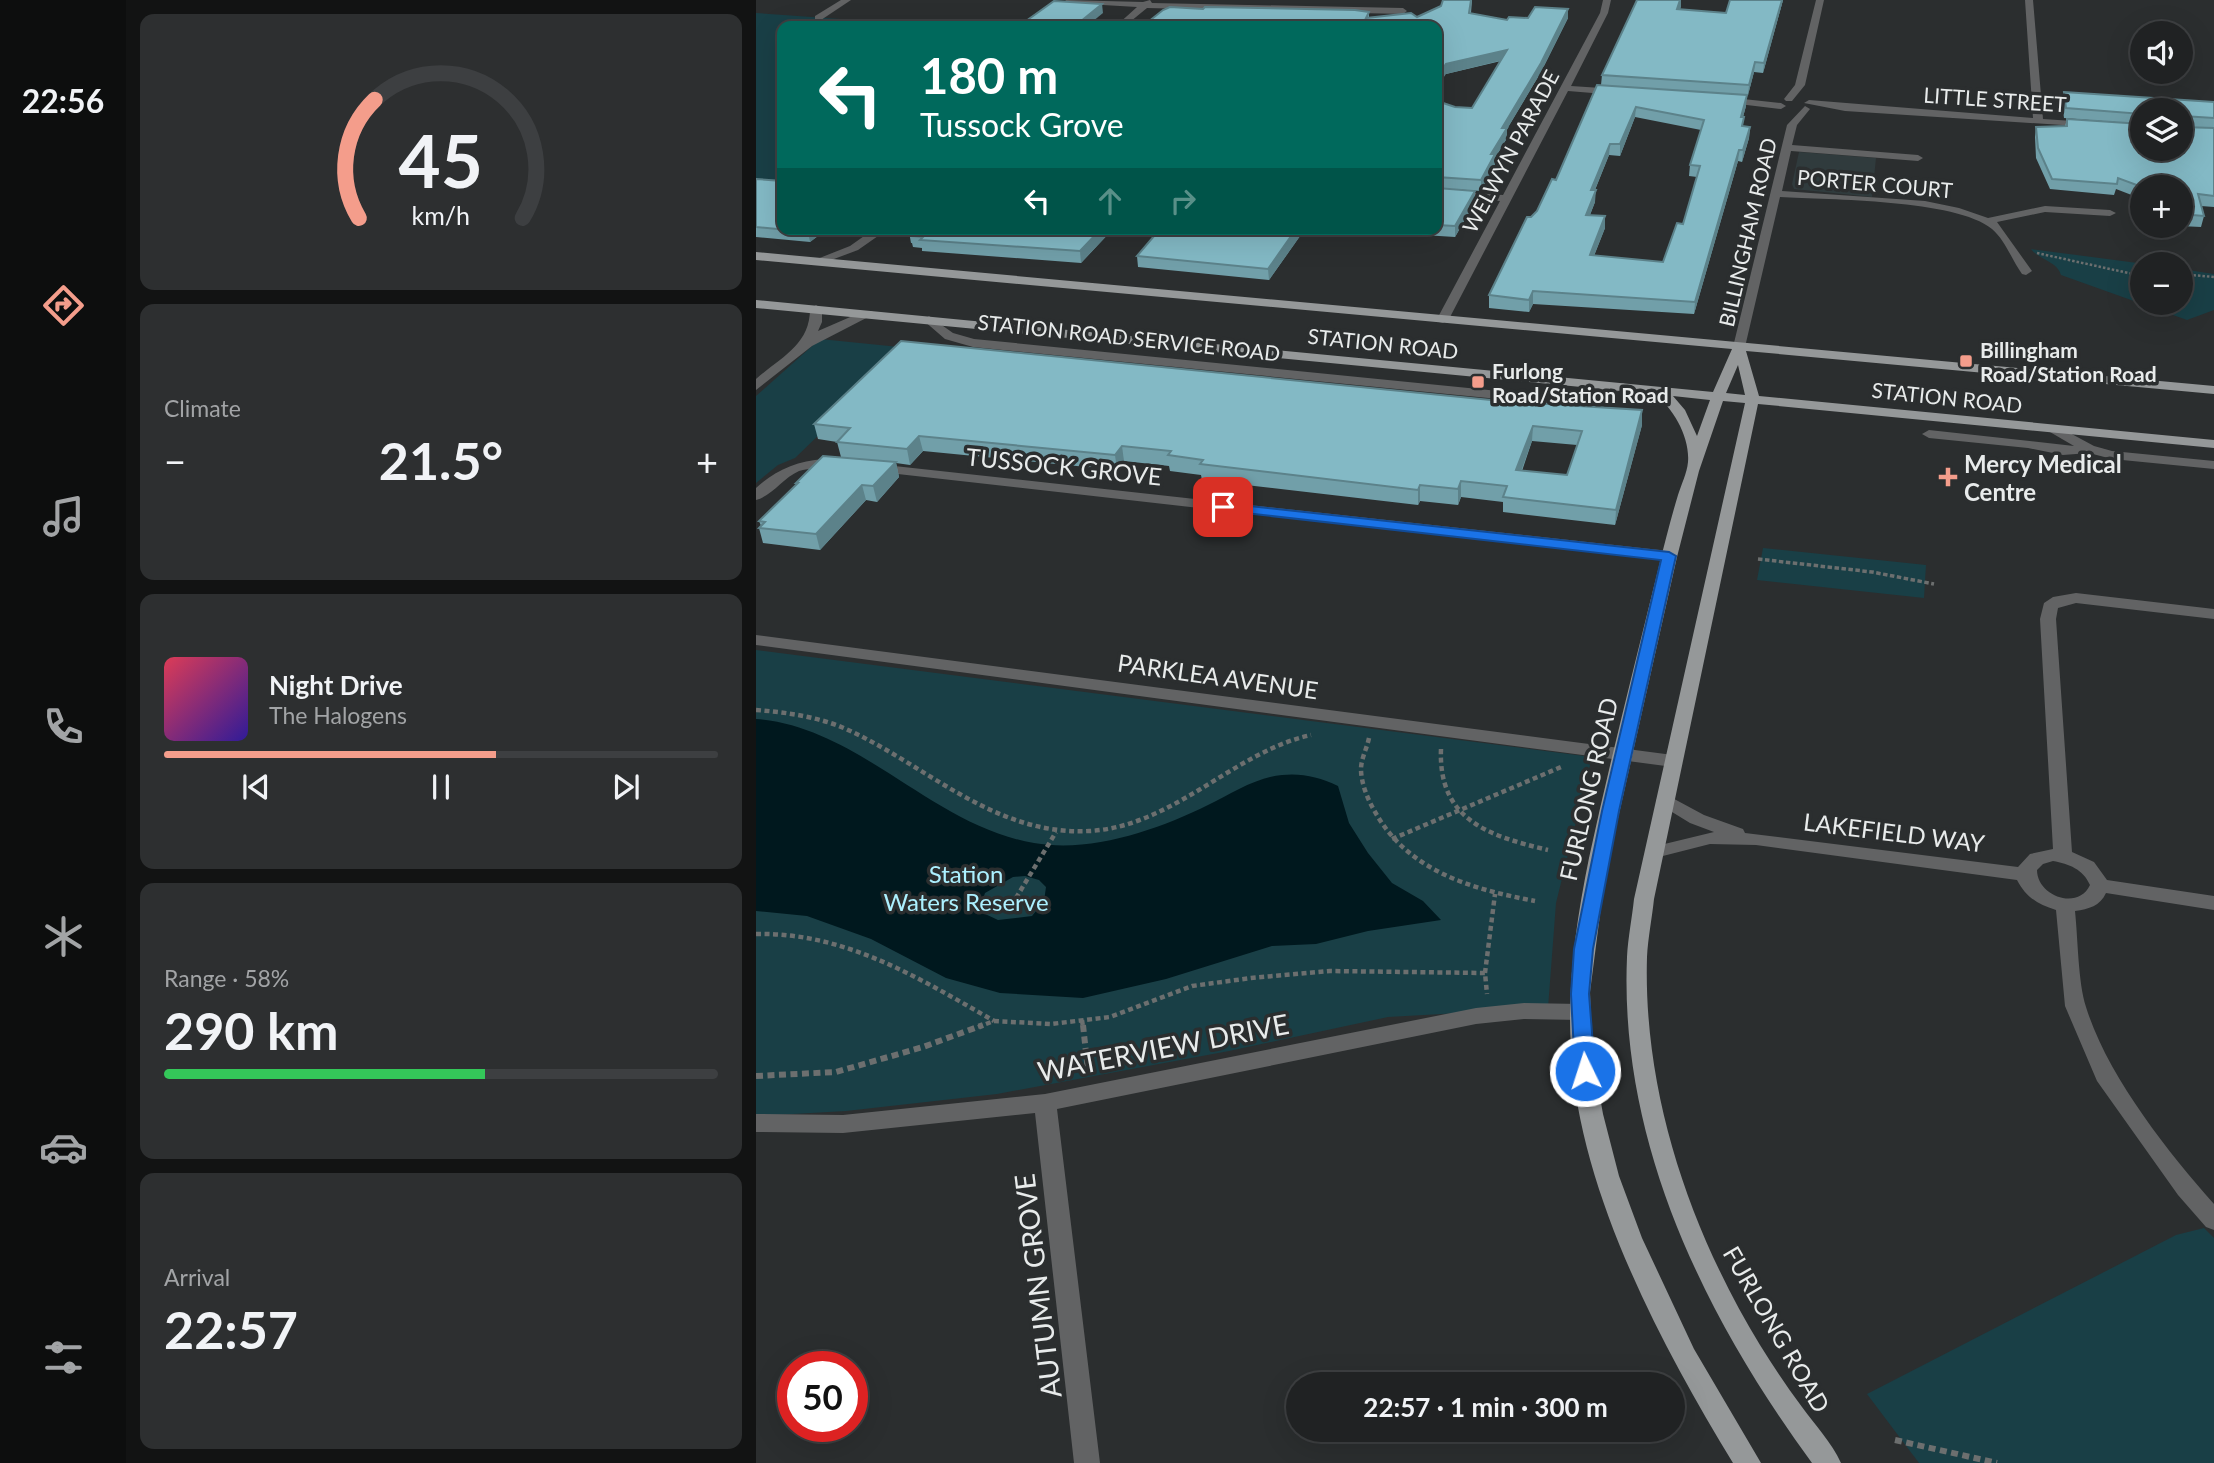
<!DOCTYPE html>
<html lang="en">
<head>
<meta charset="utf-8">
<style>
	body { margin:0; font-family:Lato,sans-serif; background:#2d2f30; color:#f1f3f6; height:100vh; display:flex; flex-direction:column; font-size:26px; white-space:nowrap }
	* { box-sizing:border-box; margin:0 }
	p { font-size:23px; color:#a2a4a6 }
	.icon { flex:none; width:38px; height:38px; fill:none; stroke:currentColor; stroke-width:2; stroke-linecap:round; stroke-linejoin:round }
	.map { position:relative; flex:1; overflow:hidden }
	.details { display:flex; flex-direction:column; gap:14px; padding:14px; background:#121313; width:630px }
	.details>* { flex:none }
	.banner { position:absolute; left:21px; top:21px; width:665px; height:214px; border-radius:14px; box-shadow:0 7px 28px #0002,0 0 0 2px #3d3f41; background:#00695c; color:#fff; overflow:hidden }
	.buttons { position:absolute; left:1374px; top:21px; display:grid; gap:14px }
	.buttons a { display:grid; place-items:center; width:63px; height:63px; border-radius:50%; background:#202223; box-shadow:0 7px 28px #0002,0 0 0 2px #3d3f41; font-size:35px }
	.speed { position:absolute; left:21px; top:1351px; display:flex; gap:14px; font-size:35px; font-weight:700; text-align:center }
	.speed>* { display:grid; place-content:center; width:91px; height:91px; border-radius:50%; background:#202223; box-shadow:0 7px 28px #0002,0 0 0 2px #3d3f41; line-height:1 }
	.speed .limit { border:10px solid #d22; background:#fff; color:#111 }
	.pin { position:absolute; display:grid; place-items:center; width:60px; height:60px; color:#fff; margin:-30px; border-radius:14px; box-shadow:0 4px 10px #0006 }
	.me { position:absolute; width:77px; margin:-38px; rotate:356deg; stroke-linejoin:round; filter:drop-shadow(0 0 5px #0008) }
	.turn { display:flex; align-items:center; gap:24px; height:147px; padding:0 28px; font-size:32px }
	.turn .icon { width:91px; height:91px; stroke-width:2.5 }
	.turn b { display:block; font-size:49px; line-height:60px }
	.lanes { display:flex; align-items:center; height:66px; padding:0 28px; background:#0003; justify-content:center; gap:35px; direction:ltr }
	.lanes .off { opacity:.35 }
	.big { font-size:52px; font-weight:700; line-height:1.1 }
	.details .card { flex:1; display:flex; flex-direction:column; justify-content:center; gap:10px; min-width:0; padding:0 24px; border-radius:14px; background:#2d2f30 }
	.details .dial { align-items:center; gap:0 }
	.dial svg { height:182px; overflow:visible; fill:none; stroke:#3d3f41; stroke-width:7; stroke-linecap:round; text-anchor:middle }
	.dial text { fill:#f1f3f6; stroke:none }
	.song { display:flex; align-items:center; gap:21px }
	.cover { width:84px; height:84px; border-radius:10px; background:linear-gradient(135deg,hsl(350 70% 55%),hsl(250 70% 35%)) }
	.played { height:7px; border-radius:4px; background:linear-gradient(90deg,#f49d8b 60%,#3d3f41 60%) }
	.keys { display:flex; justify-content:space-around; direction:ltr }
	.heat { display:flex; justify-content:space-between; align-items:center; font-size:38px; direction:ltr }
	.charge { height:10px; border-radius:5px; background:linear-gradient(90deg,#34c759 58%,#3d3f41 0) }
	.trip { position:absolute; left:530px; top:1372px; width:399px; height:70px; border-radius:35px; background:#202223; box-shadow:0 7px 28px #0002,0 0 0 2px #3d3f41; font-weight:700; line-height:70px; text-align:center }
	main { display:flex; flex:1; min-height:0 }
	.tab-bar { display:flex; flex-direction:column; width:126px; justify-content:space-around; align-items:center; background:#0d0e0e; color:#a2a4a6 }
	.tab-bar .icon { width:49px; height:49px }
	.tab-bar .current { color:#f49d8b }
	.tab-bar b { font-size:32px; color:#f1f3f6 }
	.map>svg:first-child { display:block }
</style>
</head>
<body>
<main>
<nav class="tab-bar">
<b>22:56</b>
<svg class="icon current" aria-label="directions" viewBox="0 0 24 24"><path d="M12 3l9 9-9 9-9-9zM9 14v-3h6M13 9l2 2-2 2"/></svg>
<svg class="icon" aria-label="music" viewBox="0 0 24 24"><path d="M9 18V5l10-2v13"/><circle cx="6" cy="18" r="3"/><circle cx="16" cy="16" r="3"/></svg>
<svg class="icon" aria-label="phone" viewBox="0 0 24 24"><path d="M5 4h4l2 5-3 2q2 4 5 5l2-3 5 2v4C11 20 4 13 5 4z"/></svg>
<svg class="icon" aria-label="climate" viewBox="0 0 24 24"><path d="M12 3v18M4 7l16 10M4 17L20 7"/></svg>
<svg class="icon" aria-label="car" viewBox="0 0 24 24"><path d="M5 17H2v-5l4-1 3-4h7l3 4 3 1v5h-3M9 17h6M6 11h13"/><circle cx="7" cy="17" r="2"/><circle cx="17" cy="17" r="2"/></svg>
<svg class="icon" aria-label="filters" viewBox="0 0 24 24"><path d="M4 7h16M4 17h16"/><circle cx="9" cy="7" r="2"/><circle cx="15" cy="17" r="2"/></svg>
</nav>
<section class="details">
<div class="card dial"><svg viewBox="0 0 100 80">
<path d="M14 69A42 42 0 1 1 86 69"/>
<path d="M14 69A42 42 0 0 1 21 17" stroke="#f49d8b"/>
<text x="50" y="56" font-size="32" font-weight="700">45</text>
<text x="50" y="72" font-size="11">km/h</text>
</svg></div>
<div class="card"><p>Climate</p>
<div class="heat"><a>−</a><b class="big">21.5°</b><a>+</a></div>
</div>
<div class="card">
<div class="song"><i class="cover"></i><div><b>Night Drive</b><p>The Halogens</p></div></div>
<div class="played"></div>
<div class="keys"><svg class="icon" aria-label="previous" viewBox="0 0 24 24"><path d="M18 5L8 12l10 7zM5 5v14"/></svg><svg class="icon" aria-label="pause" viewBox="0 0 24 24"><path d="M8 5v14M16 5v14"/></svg><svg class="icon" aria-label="next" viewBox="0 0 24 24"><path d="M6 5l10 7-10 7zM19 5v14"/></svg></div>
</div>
<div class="card"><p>Range · 58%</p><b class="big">290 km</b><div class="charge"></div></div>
<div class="card"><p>Arrival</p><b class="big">22:57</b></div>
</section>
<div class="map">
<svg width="1458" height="1463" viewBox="0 0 1458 1463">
	<rect width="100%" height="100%" fill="#2b2e2f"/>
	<path fill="#303b3d" d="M1043 152 1120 158 1116 197 1038 189 1036 184Z"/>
	<g fill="#193f46">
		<path d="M0 13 184 26H26V197L0 216Z"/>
		<path d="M1275 249 1389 264H1386V303H1424L1425 269 1458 274V310L1431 320 1305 275C1301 261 1283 260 1275 249Z"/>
		<path d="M64 339 153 348 39 458 22 465 0 483V396Z"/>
		<path d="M1007 548 1170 565 1168 598 1001 580Z"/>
		<path d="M0 650 836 757 800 903 792 1008 632 1017 473 1051 241 1094 90 1111 0 1116Z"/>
		<path d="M1448 1228 1458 1238V1463H1163L1111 1394 1420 1235Z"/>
	</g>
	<path fill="#00181e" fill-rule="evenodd" d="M0 719C104 727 176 826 278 843 336 853 401 830 452 805 475 794 500 777 526 775 546 773 563 777 582 786L593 823 612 853 636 883 667 901 685 920 612 931 560 944 516 946 410 979 327 998 244 993 190 978 115 939 51 916 0 911ZM269 876 283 880 290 887 288 901 276 916 242 920 227 913 225 905 229 893 257 877Z"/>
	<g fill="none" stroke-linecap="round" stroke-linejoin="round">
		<g stroke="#6c6f6f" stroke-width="2.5" stroke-dasharray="2.5 2" stroke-linecap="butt">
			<path d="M1281 253 1386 276"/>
			<path d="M1424 274 1458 277"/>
		</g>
		<path stroke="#6c6f6f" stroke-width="3.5" stroke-dasharray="4.5 2.5" stroke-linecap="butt" d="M1002 559 1116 572 1178 584"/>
		<g stroke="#6c6f6f" stroke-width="4.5" stroke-dasharray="5 3.5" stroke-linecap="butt">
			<path d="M0 710C28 712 56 716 83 726 167 761 235 836 333 831 417 827 479 751 555 735"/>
			<path d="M613 738C611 748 605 759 605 769 605 782 611 798 618 810 651 871 715 889 779 901"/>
			<path d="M685 749C682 820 733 836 792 850"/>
			<path d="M636 839 805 767"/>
			<path d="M260 898 300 832"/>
			<path d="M0 934C89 932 163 978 238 1021"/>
			<path d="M729 973 739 894"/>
			<path d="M326 1020 327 1027"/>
			<path d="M222 1027 238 1021 295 1024 354 1017 436 986 495 978 574 971 729 973 731 994"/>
		</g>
		<g stroke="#6c6f6f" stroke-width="6" stroke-dasharray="7 4.5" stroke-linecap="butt">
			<path d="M327 1025 332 1071"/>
			<path d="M0 1076 80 1072 167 1047 227 1025"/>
			<path d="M1139 1440 1241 1463"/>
		</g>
		<g fill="#626364" fill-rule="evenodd">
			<path d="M85 0H95L65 20H59V16Z"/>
			<path d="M309 0 387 2 394 0 396 3 647 8 651 11 647 14 391 8 369 26H360L381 7 313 3Z"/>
			<path d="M847 0H855L852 13 815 86 861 89 866 92 861 95 812 91 693 319 687 323 683 322 681 319 744 201 681 196V190L747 195 844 13Z"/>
			<path d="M1060 0H1068L1049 85 1036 101H1030L1028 99 1039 85Z"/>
			<path d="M1269 0H1277L1287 119 1332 122 1337 125 1336 127 1089 111 1048 103 1053 100 1277 118Z"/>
			<path d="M969 97 1025 103 1030 106 1025 109 966 102 964 100Z"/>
			<path d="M1049 106 1054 109 1041 125 1036 145 1162 155 1167 158 1162 161 1035 151 1026 191 1169 201 1203 208 1232 218 1289 206 1354 210 1360 213 1354 216 1289 212 1241 222 1276 271 1270 275 1266 274C1256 260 1249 240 1236 229 1200 199 1073 200 1024 197L989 347 983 351 978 350 977 347 1031 125Z"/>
			<path d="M118 229H132L102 250 62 265 56 261 94 246Z"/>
			<path d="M60 305 66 309V322L62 331 108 311H116L118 314 56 346 0 390V379C25 357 54 345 54 309Z"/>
			<path d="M173 316 197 333 218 339 783 395 825 394 867 383 874 387 835 400 783 403 217 347 189 339 167 320Z"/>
			<path d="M1299 425 1338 446 1356 451 1458 461V469L1356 459 1333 453 1307 455 1272 448 1173 438 1166 434 1173 430 1318 446 1294 432V426Z"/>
			<path d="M68 459 81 460 88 464C78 473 57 466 43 471 27 478 16 496 0 500V488C20 470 40 461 68 459Z"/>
			<path d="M120 464 913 551 921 556 913 561 115 471 113 468Z"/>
			<path d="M1320 593 1458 609V619L1320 603 1302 608 1300 619 1316 852 1338 862 1351 880 1458 896V910L1350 893C1344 906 1333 909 1319 911 1322 939 1322 982 1330 1007 1351 1075 1411 1151 1458 1204V1230L1450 1227 1422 1195 1341 1081 1309 1006 1300 910C1281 904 1270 897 1261 880L1000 845 954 844 899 858 892 856 890 852 892 848 958 832 934 823 903 804 900 800 909 794 948 815 987 829 989 833 1262 867 1274 854 1297 849 1284 619 1288 603 1297 597ZM1297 861C1313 864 1327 869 1334 885 1322 911 1281 896 1281 870L1287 864Z"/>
			<path d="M0 635 917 755 926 761 917 767 0 645Z"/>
			<path d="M768 1003 824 1004 831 1007 834 1012 831 1017 824 1020 768 1019 720 1024 301 1109 344 1463H318L279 1113 87 1133 0 1132V1114L87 1115 289 1094 720 1008Z"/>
		</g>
		<path fill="#959899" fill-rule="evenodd" d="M0 252 1458 386V394L990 351 1003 396 1458 440V448L1002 404 898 899C896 918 892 938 891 957 887 1093 934 1230 1004 1345 1017 1366 1031 1387 1046 1407 1059 1425 1076 1443 1085 1463H1056C949 1317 863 1143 871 957 872 938 876 918 878 899L989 403 967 401 943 471 921 557 849 876 834 992 836 1052 847 1114 863 1176 886 1238 938 1349 1005 1463H977C905 1345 823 1191 815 1050 811 985 820 922 833 858 854 761 879 663 903 566 909 542 915 518 922 495 925 485 931 473 932 462 934 438 918 408 898 394L0 308V300L957 392 976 349 0 260ZM982 365 989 395 970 393ZM917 396 954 400 941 436 929 410Z"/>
	</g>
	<g fill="#719fa9" fill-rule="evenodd">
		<path d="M687 0H716L715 13 751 20 772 18 812 9V18L785 72 751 129V138L739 158V165L725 191 696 189 719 202 699 237 667 235V229H681V101L699 107 716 108 745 61 690 74 447 9 613 12V18L661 17 685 6Z"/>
		<path d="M974 0H1027L1007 73 998 72 992 95 864 87 990 106 987 117V126L994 127 993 138 986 162 982 161 938 314 777 304 773 312 733 308V295L775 217 781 211 800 180 845 85 846 75 925 7 924 9 970 13ZM879 117 945 130 934 165 933 176 941 177 927 224 907 262 838 256 849 228V216L834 215 839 202V190L853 155 864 156Z"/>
		<path d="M1308 92 1458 102V128L1426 126 1458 128V207L1445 206 1448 216 1445 227 1424 226V187H1386V199L1360 189 1358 195 1294 189 1280 158 1279 137 1280 127 1309 126 1311 119 1424 149 1386 110V124L1308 118 1306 102Z"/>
		<path d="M0 179 71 229 54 242 0 237Z"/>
		<path d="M357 229 325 263 166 251V248L157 247 156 243H155L153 232Z"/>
		<path d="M404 229H549L513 280 382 267 381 256Z"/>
		<path d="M745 401 886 410V425L859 525 747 512V502L705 497 702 505 664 501 662 505 446 480 445 475 414 471 413 466 368 461 361 470 167 451 154 465 140 463 143 477 121 502 110 500 64 550 7 543 3 528 5 526 3 521 41 484 40 483 85 457 81 442 62 439 58 424ZM776 441 821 445 811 475 766 471Z"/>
	</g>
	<g fill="#5c828a">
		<path d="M924 0H925V7L920 18 921 9Z"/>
		<path d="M1026 0H1027L1007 73 1008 63Z"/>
		<path d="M346 4 347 13 331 26H319Z"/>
		<path d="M812 9V18L785 72 751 129V138L739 158V165L725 191V180L746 128Z"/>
		<path d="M751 50V59L690 74 681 87V77L690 64Z"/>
		<path d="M999 62 998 72 992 95 993 85Z"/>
		<path d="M991 95 990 106 984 128 985 117Z"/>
		<path d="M880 107 879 117 864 156V144Z"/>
		<path d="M994 127 993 138 986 162 987 150Z"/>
		<path d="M854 144 853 155 834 202 835 190Z"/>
		<path d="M983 150 982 161 938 314 939 302Z"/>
		<path d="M840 190 839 202 829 227 830 215Z"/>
		<path d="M719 191V202L699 237V226Z"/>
		<path d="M849 216V228L833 268 834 255Z"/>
		<path d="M56 229H71L54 242 52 232Z"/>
		<path d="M345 229H357L325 263 324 251Z"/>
		<path d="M540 229H549L513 280 512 269Z"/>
		<path d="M777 291V304L773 312V300Z"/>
		<path d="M886 410V425L859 525 860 510Z"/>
		<path d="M777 426 776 441 760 485V470Z"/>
		<path d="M163 436 167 451 154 465 151 449Z"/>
		<path d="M366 446 368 461 361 470 359 455Z"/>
		<path d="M140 462 143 477 121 502 117 486Z"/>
		<path d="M705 481V497L702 505V489Z"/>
		<path d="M106 485 110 500 64 550 60 534Z"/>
		<path d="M664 485V501L662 505V490Z"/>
	</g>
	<g fill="#83b9c5" stroke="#5c828a" stroke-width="2" fill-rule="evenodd">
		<path d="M687 0H715L713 13 751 20 753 17 772 18 779 7 812 9 785 63 746 128H751L735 154H739L725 180 681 177V101L699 107 716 108 751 50 690 64 681 77V26H387L407 10 414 7 447 9 449 7 599 10 613 12 610 18 655 13 661 17 685 6Z"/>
		<path d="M881 0H924L921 9 970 13 974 0H1026L1008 63 999 62 993 85 846 75Z"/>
		<path d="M298 1 346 4 319 26H263Z"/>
		<path d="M841 85 991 95 985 117H988L986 126 994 127 987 150H983L939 302 777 291 773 300 733 295 771 217H775L781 211 796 179 800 180ZM880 107 948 120 934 165 944 166 927 224 921 223 907 262 834 255 849 216 830 215 840 190H835L854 144H864Z"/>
		<path d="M1308 92 1458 102V118L1427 116 1424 118V110H1386V114L1310 108Z"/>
		<path d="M1311 119 1386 124V149H1424V121L1426 127 1458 128V196L1442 194 1448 216 1424 214V187H1386L1362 178 1361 184 1296 179 1282 148 1280 127 1311 126Z"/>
		<path d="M0 179 26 181V229H56L52 232 0 227Z"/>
		<path d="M681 188 719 191 699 226 681 225Z"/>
		<path d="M156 229H345L324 251 164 240 167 237 155 236 158 233 153 232Z"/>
		<path d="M404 229H540L512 269 381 256Z"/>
		<path d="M145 341 745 401 886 410 860 510 747 497 751 486 705 481 702 489 664 485 662 490 444 464 447 460 412 455 415 451 366 446 359 455 163 436 151 449 81 442 94 428 58 424ZM777 426 826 431 811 475 760 470Z"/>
		<path d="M67 456 140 462 117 486 106 485 60 534 3 528 9 522 3 521 42 483H40Z"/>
	</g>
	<path fill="#1a73e8" stroke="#114b97" stroke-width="2" d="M467 503 913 552 920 556 863 811 837 949 833 994 839 1071 836 1076 829 1079 822 1076 819 1071 815 994 818 949 846 811 905 560 462 510V504Z"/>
	<g fill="#f49d8b" stroke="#2b2e2f" stroke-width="2.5">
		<rect x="1203" y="354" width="14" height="14" rx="3.5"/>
		<rect x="715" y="375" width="14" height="14" rx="3.5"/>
		<path d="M1188.5 466.5h7v7h7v7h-7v7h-7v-7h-7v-7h7z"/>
	</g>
	<g text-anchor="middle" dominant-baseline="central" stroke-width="7" stroke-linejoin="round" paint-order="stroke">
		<g font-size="21" fill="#e8ebeb" stroke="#2b2e2f">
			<text transform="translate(1239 99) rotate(4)">LITTLE STREET</text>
			<text transform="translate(754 151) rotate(-62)">WELWYN PARADE</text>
			<text transform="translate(1119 183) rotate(5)">PORTER COURT</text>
			<text transform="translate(991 232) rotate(-77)">BILLINGHAM ROAD</text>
			<text transform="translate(373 337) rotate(6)">STATION ROAD SERVICE ROAD</text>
			<text transform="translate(627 343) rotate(6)">STATION ROAD</text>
			<text transform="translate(1191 397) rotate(6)">STATION ROAD</text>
		</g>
		<g font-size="21" font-weight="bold" fill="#e8ebeb" stroke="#2b2e2f" text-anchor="start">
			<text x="1224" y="349">Billingham<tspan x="1224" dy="24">Road/Station Road</tspan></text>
			<text x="736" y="370">Furlong<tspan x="736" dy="24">Road/Station Road</tspan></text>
		</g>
		<g font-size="24" font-weight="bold" fill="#e8ebeb" stroke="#2b2e2f" text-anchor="start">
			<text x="1208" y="463">Mercy Medical<tspan x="1208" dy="28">Centre</tspan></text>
		</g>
		<g font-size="24" fill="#e8ebeb" stroke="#2b2e2f">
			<text transform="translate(308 466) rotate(6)">TUSSOCK GROVE</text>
			<text transform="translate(462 676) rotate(8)">PARKLEA AVENUE</text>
			<text transform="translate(832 789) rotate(-77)">FURLONG ROAD</text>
			<text transform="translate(1138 832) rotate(7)">LAKEFIELD WAY</text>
			<text transform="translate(1021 1329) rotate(60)">FURLONG ROAD</text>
		</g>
		<g font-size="24" fill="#acf0ff" stroke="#2b2e2f">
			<text x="210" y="873">Station<tspan x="210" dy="28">Waters Reserve</tspan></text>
		</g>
		<g font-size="28" fill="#e8ebeb" stroke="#2b2e2f">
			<text transform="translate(407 1047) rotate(-11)">WATERVIEW DRIVE</text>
			<text transform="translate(281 1286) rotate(-97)">AUTUMN GROVE</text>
		</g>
	</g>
</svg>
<div class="buttons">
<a><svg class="icon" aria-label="sound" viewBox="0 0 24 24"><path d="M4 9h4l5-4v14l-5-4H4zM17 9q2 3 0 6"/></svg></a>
<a><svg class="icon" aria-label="layers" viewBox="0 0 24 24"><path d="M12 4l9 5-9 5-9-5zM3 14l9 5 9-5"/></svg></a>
<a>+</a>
<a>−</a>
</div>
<div class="speed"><div class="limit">50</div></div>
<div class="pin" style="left:467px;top:507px;background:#d93025"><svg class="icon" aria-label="arrive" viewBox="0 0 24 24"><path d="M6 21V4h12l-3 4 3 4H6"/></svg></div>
<svg class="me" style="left:829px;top:1071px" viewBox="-20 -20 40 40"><circle r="17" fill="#1a73e8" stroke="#fff" stroke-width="3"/><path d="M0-11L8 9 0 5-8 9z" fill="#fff"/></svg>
<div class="trip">22:57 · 1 min · 300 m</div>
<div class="banner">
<div class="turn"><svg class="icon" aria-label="left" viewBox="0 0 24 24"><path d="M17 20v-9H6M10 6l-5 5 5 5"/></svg><div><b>180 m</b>Tussock Grove</div></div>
<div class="lanes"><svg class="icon" aria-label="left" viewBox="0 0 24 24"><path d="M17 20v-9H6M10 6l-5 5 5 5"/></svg><svg class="icon off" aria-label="ahead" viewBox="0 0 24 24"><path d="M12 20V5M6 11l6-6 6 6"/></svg><svg class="icon off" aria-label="right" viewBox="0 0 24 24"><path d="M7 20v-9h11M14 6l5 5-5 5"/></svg></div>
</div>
</div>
</main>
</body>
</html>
